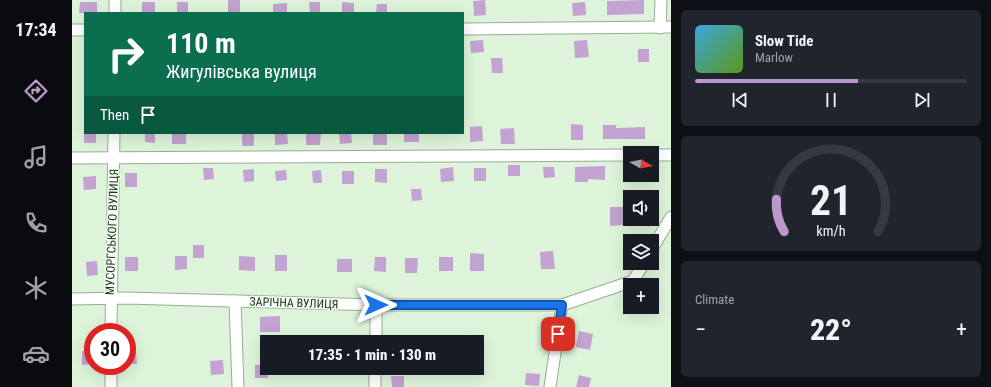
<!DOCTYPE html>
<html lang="en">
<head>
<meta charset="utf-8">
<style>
	body { margin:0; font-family:"Roboto Condensed",sans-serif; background:#20242c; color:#f1f3f6; height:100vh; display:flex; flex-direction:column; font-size:15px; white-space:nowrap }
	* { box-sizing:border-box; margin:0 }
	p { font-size:13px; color:#9ea1a6 }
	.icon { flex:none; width:22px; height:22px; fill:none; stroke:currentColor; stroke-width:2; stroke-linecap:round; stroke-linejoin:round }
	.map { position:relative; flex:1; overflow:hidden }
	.side { display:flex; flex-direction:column; gap:10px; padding:10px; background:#0d0f14; width:320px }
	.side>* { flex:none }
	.hud { position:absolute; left:12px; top:12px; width:380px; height:122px; border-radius:0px; box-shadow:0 4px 16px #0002; background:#0b6e4f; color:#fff; overflow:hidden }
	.needle { width:26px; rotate:99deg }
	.buttons { position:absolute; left:551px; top:146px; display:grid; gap:8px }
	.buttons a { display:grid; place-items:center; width:36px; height:36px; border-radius:0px; background:#171b24; box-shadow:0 4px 16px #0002; font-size:20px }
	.speed { position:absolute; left:12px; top:323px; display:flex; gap:8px; font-size:20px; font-weight:700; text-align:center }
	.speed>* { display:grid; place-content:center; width:52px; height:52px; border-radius:50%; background:#171b24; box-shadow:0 4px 16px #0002; line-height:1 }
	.speed .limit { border:6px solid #d22; background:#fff; color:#111 }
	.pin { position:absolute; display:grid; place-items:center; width:34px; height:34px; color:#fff; margin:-17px; border-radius:8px; box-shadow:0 2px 6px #0006 }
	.me { position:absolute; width:44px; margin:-22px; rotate:90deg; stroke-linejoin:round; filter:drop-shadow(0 0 3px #0008) }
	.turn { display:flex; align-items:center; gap:14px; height:84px; padding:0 16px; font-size:18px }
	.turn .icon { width:52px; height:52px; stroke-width:2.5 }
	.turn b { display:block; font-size:28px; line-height:34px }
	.then { display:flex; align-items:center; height:38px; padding:0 16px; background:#0003; gap:8px; font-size:15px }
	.big { font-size:30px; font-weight:800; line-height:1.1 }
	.side .tile { flex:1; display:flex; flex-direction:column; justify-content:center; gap:6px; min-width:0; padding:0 14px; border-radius:6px; background:#20242c }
	.side .dial { align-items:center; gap:0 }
	.dial svg { height:104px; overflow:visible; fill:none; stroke:#363941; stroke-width:7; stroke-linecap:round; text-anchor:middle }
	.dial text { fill:#f1f3f6; stroke:none }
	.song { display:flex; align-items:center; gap:12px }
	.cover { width:48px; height:48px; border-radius:6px; background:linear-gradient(135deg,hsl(200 70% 55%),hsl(90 70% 35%)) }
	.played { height:4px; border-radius:2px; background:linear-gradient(90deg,#bb98cc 60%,#363941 60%) }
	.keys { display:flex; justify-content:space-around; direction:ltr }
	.heat { display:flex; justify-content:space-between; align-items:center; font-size:22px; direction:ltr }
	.trip { position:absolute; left:188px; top:335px; width:224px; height:40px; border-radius:0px; background:#171b24; box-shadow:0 4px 16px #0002; font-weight:800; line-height:40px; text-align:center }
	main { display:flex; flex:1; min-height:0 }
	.tab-bar { display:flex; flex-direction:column; width:72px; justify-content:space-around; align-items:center; background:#090b0e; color:#9ea1a6 }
	.tab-bar .icon { width:28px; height:28px }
	.tab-bar .active { color:#bb98cc }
	.tab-bar b { font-size:18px; color:#f1f3f6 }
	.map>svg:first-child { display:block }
</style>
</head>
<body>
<main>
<nav class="tab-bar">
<b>17:34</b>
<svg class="icon active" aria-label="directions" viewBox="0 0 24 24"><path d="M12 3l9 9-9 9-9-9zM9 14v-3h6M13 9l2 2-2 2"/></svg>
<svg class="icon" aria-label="music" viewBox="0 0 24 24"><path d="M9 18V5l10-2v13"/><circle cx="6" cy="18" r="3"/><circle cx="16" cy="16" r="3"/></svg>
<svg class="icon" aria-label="phone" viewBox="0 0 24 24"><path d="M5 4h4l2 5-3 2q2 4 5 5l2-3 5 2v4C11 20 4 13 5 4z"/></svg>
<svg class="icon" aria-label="climate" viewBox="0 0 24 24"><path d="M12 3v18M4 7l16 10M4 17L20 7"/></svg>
<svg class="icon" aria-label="car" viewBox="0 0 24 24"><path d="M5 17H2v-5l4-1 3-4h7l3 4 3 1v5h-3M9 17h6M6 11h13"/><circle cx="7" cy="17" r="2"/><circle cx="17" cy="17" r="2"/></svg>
</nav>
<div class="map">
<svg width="599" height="387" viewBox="0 0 599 387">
	<rect width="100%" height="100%" fill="#ddf4da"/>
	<g fill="#c3a3d1">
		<rect x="156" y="0" width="12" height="12"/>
		<path d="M413 0 414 15 402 16 401 1Z"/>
		<path d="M572 0V14L535 15V1Z"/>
		<path d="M8 2H25V13H7Z"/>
		<rect x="70" y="2" width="13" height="11"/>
		<rect x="105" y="2" width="11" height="11"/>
		<path d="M237 2H248V13H238Z"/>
		<path d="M270 2 282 3V13H270Z"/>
		<path d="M513 2 514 15 501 16 500 3Z"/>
		<path d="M215 3V13H201V4Z"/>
		<path d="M305 4H315V13H304Z"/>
		<path d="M411 40 412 52 399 53 398 41Z"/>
		<path d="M515 40 517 57 503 58 502 41Z"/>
		<rect x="566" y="49" width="11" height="13"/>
		<path d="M419 58H430L431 73H420Z"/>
		<path d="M499 124 511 125V140H499Z"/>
		<path d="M531 125H544V128L573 127V139H531Z"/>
		<path d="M410 126 411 141 398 142V127Z"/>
		<path d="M442 128 443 144H429L428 129Z"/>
		<rect x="12" y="133" width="12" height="10"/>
		<path d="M73 133H83V143L73 142Z"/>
		<rect x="100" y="133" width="14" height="11"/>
		<path d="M203 133H215L216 144 203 145Z"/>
		<path d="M234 133H249L248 145H234Z"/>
		<path d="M267 133H279L280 143 268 144Z"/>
		<rect x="301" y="133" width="14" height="12"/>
		<rect x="332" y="133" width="15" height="9"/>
		<rect x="170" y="134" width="12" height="12"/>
		<rect x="436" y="165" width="12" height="11"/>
		<path d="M533 166V180L516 179V182H503V167Z"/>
		<path d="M381 167 382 181 369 182 368 169Z"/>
		<path d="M471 167H482L483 177 472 178Z"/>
		<path d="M131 168H141L142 179 132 180Z"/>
		<rect x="402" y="168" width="12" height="13"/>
		<path d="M182 169V181L172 182 171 170Z"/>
		<path d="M303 169H315V183L303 182Z"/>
		<path d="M214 170 215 180 204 181 203 171Z"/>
		<path d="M249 170 250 183H241L240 171Z"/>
		<rect x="270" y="171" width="12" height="13"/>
		<rect x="53" y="173" width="12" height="14"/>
		<path d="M24 176V189L12 190 11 177Z"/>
		<path d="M339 189H349L350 200 340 201Z"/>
		<path d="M538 207H551V225L538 226Z"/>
		<rect x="121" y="245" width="11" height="13"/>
		<path d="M481 251 483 269H469L468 252Z"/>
		<path d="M398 253 412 254V271H398Z"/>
		<rect x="203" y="255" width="12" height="16"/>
		<path d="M103 256H115V269L103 270Z"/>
		<path d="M167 256 183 257V271L167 270Z"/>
		<rect x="53" y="257" width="13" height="14"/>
		<path d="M303 257H314V272L302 271Z"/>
		<rect x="367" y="257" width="14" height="14"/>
		<path d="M333 258H346L345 273H333Z"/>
		<rect x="265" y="259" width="15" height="13"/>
		<path d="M25 261 26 275 15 276 14 262Z"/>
		<path d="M208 316V332H188V317Z"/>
		<path d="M507 331 521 334 518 350 504 347Z"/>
		<path d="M10 351H21V364L10 365Z"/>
		<path d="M55 352H64L65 364H55Z"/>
		<path d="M151 360 152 374 139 375 138 361Z"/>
		<path d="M183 365H195L196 378H183Z"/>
		<path d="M454 373 468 374 467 386 453 385Z"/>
		<path d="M507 375 519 378 517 387H504Z"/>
		<path d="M319 376H332V387H320Z"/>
	</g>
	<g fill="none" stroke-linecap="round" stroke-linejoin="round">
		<g stroke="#97ad94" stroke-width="13">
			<g id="street">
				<path d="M43 13V0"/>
				<path d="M588 28 589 0"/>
				<path d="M391 29 599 27"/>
				<path d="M0 30H13"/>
				<path d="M580 155H599"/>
				<path d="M0 158 558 155"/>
				<path d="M580 249 599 217"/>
				<path d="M0 299 55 298 304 305H490L561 281 572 263"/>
				<path d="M163 301 166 387"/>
				<path d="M39 332 42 133"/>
				<path d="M304 342V305"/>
				<path d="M39 387V366"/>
				<path d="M303 387V368"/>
				<path d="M478 387 490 305"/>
			</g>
		</g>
		<use href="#street" stroke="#fff" stroke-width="11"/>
	</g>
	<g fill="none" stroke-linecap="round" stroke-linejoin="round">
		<g stroke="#114b97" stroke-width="10">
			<path id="route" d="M304 305H490L486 334"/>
		</g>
		<use href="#route" stroke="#1a73e8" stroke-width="7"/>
	</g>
	<g text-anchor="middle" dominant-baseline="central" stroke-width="3" stroke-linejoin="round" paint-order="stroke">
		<g font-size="12" fill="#283027" stroke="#f1ffef">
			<text transform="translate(40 232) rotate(-88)">МУСОРГСЬКОГО ВУЛИЦЯ</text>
			<text transform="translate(222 303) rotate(2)">ЗАРІЧНА ВУЛИЦЯ</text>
		</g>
	</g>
</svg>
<div class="buttons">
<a><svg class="needle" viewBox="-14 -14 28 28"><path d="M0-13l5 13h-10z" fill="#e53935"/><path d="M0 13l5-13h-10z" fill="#9ea1a6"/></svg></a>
<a><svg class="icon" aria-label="sound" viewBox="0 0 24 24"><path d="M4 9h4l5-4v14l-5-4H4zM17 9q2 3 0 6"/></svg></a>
<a><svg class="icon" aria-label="layers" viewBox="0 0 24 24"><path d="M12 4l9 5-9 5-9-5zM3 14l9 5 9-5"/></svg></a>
<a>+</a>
</div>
<div class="speed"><div class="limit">30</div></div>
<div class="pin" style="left:486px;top:334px;background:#d93025"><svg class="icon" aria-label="arrive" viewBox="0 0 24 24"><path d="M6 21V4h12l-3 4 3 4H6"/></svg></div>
<svg class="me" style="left:304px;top:305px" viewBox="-20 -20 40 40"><path d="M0-17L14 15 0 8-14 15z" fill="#1a73e8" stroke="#fff" stroke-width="4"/></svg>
<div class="trip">17:35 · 1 min · 130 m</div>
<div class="hud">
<div class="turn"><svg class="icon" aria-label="right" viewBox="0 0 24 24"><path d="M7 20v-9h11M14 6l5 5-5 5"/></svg><div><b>110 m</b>Жигулівська вулиця</div></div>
<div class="then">Then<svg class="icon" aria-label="arrive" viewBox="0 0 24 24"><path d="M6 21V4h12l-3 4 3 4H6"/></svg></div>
</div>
</div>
<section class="side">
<div class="tile">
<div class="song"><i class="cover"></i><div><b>Slow Tide</b><p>Marlow</p></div></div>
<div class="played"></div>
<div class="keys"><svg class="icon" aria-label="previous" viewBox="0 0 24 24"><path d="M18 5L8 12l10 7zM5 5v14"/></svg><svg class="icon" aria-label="pause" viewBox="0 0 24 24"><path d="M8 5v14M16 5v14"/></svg><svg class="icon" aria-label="next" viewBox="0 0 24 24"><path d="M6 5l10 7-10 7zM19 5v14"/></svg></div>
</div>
<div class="tile dial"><svg viewBox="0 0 100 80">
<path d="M14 69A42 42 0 1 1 86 69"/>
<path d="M14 69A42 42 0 0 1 8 44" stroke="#bb98cc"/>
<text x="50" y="56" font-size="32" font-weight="700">21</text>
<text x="50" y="72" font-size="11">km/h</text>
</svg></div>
<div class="tile"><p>Climate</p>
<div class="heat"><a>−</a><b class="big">22°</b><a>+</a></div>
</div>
</section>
</main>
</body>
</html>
